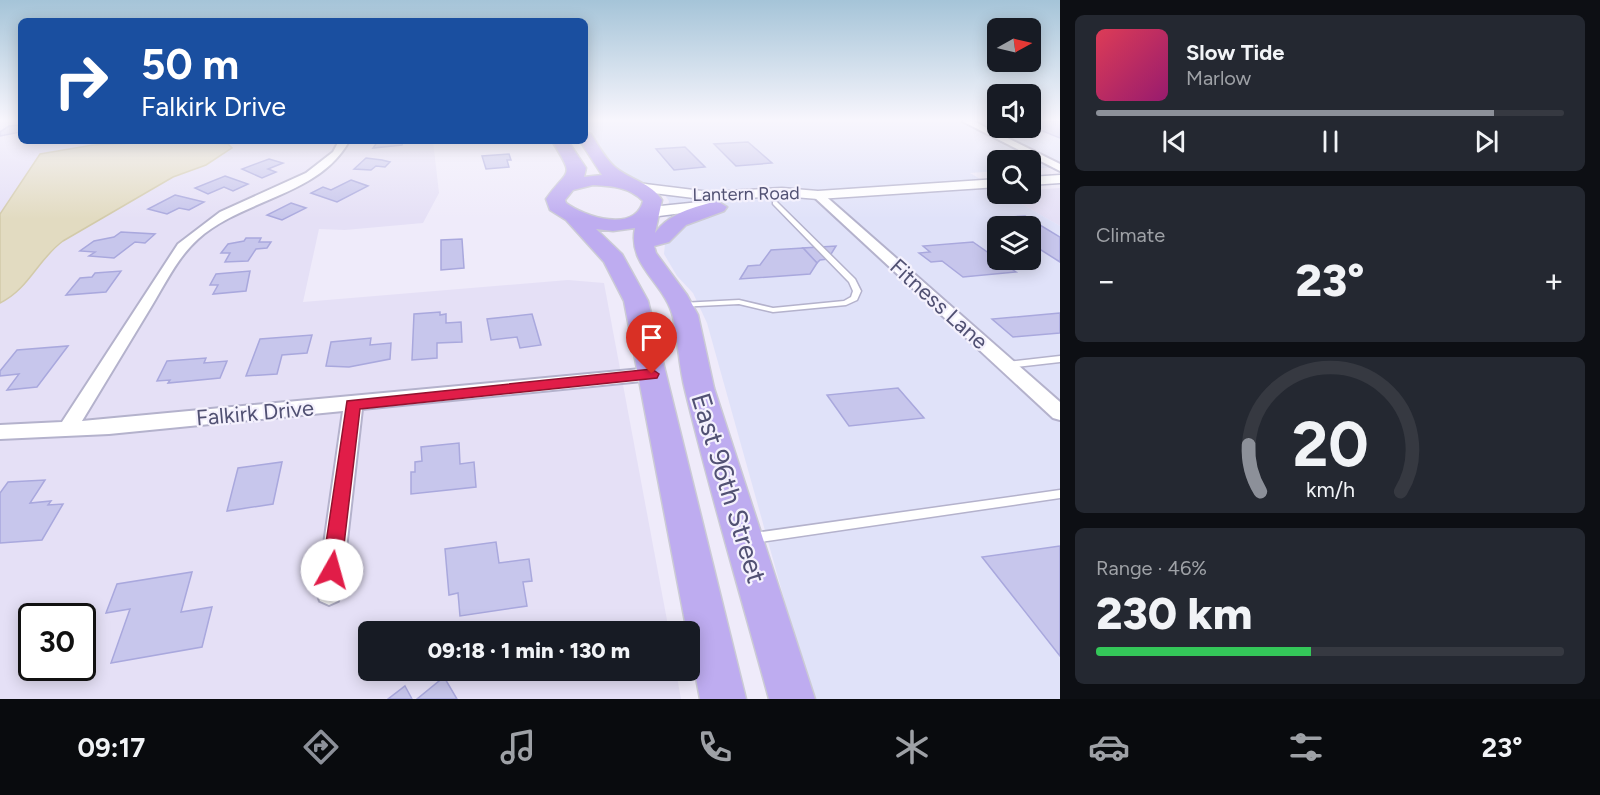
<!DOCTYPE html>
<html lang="en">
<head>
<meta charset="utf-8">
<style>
	body { margin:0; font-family:Figtree,sans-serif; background:#242831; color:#f1f3f6; height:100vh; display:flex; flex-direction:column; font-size:22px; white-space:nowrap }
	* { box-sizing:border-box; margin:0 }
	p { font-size:20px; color:#9ea1a6 }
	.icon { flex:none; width:33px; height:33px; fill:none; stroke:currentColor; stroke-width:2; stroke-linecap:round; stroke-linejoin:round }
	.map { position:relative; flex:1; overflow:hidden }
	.sheet { display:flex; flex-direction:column; gap:15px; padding:15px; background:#0d0f14; width:540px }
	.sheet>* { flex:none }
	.top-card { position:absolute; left:18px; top:18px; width:570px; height:126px; border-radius:9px; box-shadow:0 3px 15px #0003; background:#1a4fa0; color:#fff; overflow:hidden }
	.needle { width:39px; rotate:82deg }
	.buttons { position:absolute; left:987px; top:18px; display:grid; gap:12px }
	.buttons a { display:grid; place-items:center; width:54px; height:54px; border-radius:9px; background:#171b24; box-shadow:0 3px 15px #0003; font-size:30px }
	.speed { position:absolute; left:18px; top:603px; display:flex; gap:12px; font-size:30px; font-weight:700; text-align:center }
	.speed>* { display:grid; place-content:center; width:78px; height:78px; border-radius:50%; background:#171b24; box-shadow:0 3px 15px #0003; line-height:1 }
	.speed .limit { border:3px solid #111; border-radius:9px; background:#fff; color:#111 }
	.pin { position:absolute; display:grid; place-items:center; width:51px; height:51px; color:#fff; margin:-62px -26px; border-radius:50% 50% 50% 0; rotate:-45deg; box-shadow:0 0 6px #0007 }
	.pin .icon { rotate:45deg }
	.me { position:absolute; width:66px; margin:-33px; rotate:7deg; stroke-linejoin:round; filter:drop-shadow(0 0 4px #0008) }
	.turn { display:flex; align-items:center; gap:21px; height:126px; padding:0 24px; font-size:27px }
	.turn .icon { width:78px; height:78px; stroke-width:2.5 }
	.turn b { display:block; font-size:42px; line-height:51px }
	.big { font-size:45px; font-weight:800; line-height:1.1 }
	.sheet .widget { flex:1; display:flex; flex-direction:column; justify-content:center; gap:9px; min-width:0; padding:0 21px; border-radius:9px; background:#242831 }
	.sheet .dial { align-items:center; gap:0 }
	.dial svg { height:156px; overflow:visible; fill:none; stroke:#363941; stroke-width:7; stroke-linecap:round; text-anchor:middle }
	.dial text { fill:#f1f3f6; stroke:none }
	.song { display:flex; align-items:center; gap:18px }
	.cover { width:72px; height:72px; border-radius:9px; background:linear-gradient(135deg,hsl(350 70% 55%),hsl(320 70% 35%)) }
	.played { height:6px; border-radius:3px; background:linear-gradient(90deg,#8c9099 85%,#363941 85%) }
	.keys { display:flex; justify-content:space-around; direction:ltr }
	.heat { display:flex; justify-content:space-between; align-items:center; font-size:33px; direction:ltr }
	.charge { height:9px; border-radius:4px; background:linear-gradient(90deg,#34c759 46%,#363941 0) }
	.trip { position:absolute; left:358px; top:621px; width:342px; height:60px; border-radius:9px; background:#171b24; box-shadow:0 3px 15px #0003; font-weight:800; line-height:60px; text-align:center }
	.menu { display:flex; height:96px; justify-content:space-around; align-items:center; background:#090b0e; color:#9ea1a6 }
	.menu .icon { width:42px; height:42px }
	.menu .current { color:#8c9099 }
	.menu b { font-size:27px; color:#f1f3f6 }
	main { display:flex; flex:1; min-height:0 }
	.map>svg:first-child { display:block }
</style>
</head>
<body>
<main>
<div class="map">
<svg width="1060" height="699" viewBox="0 0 1060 699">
	<rect width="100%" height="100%" fill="#efebfa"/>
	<g fill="#e5e0f6" fill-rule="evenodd">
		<path d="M0 121H21V141H433L439 193 423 223 345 230 319 229 303 302 568 280 604 283 669 631 369 632V670L676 671 681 699H0ZM32 616H82V668H32Z"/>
		<path d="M1060 188V226L1005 194H1030L1031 190Z"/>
	</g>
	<path fill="#e0e2f9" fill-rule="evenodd" d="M585 121H997L998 128H1030L1031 121H1060V167L1031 169 1030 160H998L997 171 970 173 997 189 998 194H1005L1060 226V699H812L707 323 693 293 677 276 664 254 669 201 664 194 618 171 605 156ZM998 226H1030V260H998Z"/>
	<path fill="#e2dbc1" stroke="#d2caa9" stroke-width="1.5" d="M175 141 228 144 232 148 206 165 173 177 63 241C38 259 29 289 0 303V214L40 154 93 145Z"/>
	<g fill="#c7c6ec" stroke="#a9a8dd" stroke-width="1.5">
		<path d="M1030 121H1060V138L1030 126Z"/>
		<path d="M21 125V132L0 136V132L9 126Z"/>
		<path d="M378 141H403L402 145 373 148Z"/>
		<path d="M748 142 772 163 736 166 714 144Z"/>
		<path d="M685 147 705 167 674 170 656 149Z"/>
		<path d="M509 154 511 160H507L509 167 486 169 482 156Z"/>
		<path d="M366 158 382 160 390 162 385 167 376 166 371 170 354 169Z"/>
		<path d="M269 159 283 163 268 169 276 172 262 178 242 169Z"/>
		<path d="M225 176 248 184 233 191 224 187 208 194 195 188Z"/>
		<path d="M351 180 368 186 337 202 311 193 323 187 331 190Z"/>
		<path d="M175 195 204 202 189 210 179 208 167 214 148 209Z"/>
		<path d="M291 203 306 208 282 220 267 215Z"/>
		<path d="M1025 216 1060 237V262L1030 243V226H1005L992 218Z"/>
		<path d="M121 232 155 234 145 243 135 242 114 258 89 256 95 252 80 251 94 241 114 237Z"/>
		<path d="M246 238H261L259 242H271L267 248 256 249 248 261 225 262 230 253H221L228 244 244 241Z"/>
		<path d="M462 239 464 268 441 270V240Z"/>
		<path d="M973 242 1016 272 963 277 942 261 931 262 919 253 930 252 923 246Z"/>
		<path d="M836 246 828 259 820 260 817 263 803 248Z"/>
		<path d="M803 248 817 263 810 274 740 279 748 266 760 265 771 250Z"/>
		<path d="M121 271 106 292 66 295 80 278 92 277 95 273Z"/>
		<path d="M250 271 246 291 213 294 218 285H210L216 274Z"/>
		<path d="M440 312V315L446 314V323L461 322 462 342 437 343V358L412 360 414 314Z"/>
		<path d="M1060 313V333L1013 337 992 319Z"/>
		<path d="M532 314 541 345 520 348 517 337 491 340 487 319Z"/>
		<path d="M312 335 307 353 282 355 277 374 246 376 260 339Z"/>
		<path d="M371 338 370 345 391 343 390 359 349 367 326 366 331 342Z"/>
		<path d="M68 346 37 387 7 390 19 374 0 376V371L17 350Z"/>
		<path d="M206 358 204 363 227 361 220 378 168 383 170 380 157 381 167 361Z"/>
		<path d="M898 388 924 418 849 426 827 395Z"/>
		<path d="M459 443 460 464 474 462 476 487 411 494V472H415V462L422 461 421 447Z"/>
		<path d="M282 462 273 504 227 511 238 468Z"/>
		<path d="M45 480 30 503 51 501 48 505 63 504 42 540 0 543V493L8 482Z"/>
		<path d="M496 542 499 563 529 559 532 581 523 582 527 606 460 616 458 593 449 595 445 549Z"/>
		<path d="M1060 546V656L982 557Z"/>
		<path d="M192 572 181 612 212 607 202 647 111 663 130 609 106 613 117 584Z"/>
		<path d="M444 677 457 699H417Z"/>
		<path d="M405 686 412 699H388Z"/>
	</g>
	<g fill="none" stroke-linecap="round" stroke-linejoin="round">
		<g stroke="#b4b2cc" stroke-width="3">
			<g id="service">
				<path d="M775 201 777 202 855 279 861 291 857 300 846 305 773 312 739 304 678 307 677 305 681 303 739 300 773 308 844 301 851 297 853 291 849 282 773 204V202Z"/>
				<path d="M1060 356V362L1007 368 1003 365 1007 362Z"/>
				<path d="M1060 490V498L754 543 750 542 748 538 750 534 754 533Z"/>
			</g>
		</g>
		<g stroke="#b4b2cc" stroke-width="4">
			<g id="minor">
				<path d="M962 121H973L1060 164V171Z"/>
				<path d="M339 141H349C319 196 242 199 198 239 177 258 165 284 151 307 128 345 105 383 82 421L652 368 661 374 652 380 362 409 341 593 338 601 329 605 320 601 317 593 343 411 109 434 0 439V425L62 422 178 244 220 212 306 173 333 152Z"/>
				<path d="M814 193H822L1060 402V420L1053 418 814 197Z"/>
			</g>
		</g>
		<g stroke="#b4b2cc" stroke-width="3">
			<g id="tertiary">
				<path d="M1060 175V183L1030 185V177Z"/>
				<path d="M998 179V187L818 199 782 196 710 200 637 191 630 187 637 183 710 192 782 188 818 191Z"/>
				<path d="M709 201 714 203 717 206 714 209 651 217 643 212 651 207Z"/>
			</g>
		</g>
		<g stroke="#cbcbd5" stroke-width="3">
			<path id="primary" d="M585 132 591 134C598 145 606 160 616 168 631 180 651 183 662 200L655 233C669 213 695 207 717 201L727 207 724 211 686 225 669 242 654 246 656 253 687 295 698 315 714 388 815 699H769C741 596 710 493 685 390 679 366 678 341 673 317 665 283 627 266 635 228L613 231 596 229 622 254 648 301 746 699H700L690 646V632H687L624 301 604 262 566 220 550 210 546 199C568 167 576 180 552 141H568L586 168 584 177 602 175 580 141H585ZM593 185C612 186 629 187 643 201 635 233 585 217 566 203L565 200 573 190Z"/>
		</g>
		<use href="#service" fill="#fff" fill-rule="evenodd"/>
		<use href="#minor" fill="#fff" fill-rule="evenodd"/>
		<use href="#tertiary" fill="#fff" fill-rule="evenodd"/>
		<use href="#primary" fill="#beacf0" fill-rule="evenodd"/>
	</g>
	<linearGradient id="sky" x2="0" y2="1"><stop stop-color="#a5c4d8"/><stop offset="0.55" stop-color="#f8f6fd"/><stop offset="1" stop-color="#f8f6fd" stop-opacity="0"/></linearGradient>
	<rect width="1060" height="219" fill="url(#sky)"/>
	<path fill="#e11d48" stroke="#92132f" stroke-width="1.5" d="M652 369 659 374 657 378 360 409 341 570 339 576 332 579 325 576 322 570 347 401Z"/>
	<g text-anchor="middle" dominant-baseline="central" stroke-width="4.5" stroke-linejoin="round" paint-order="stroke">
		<g font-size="18" fill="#515173" stroke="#f4f1fd">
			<text transform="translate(746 194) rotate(-1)">Lantern Road</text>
		</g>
		<g font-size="22" fill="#515173" stroke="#f4f1fd">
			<text transform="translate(939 304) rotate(42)">Fitness Lane</text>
			<text transform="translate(255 413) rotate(-5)">Falkirk Drive</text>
		</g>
		<g font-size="27" fill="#515173" stroke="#f4f1fd">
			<text transform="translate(729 488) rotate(73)">East 96th Street</text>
		</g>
	</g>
</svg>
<div class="buttons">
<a><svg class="needle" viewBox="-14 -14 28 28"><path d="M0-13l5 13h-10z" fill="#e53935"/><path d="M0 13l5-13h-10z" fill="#9ea1a6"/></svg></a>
<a><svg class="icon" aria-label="sound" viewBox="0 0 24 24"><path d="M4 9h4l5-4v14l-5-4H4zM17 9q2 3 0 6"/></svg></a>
<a><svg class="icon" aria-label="search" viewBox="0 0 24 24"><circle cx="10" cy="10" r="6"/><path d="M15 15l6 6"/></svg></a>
<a><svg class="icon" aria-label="layers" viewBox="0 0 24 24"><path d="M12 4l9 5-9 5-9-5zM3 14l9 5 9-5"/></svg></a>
</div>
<div class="speed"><div class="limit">30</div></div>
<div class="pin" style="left:652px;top:374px;background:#d93025"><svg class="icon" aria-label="arrive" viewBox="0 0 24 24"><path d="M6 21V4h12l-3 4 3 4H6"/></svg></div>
<svg class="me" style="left:332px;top:570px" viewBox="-20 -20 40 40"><circle r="19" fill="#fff"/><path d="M0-13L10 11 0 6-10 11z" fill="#e11d48"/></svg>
<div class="trip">09:18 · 1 min · 130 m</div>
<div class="top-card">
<div class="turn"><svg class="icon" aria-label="right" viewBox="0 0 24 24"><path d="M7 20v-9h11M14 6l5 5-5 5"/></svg><div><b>50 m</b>Falkirk Drive</div></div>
</div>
</div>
<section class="sheet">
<div class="widget">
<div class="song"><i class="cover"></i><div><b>Slow Tide</b><p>Marlow</p></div></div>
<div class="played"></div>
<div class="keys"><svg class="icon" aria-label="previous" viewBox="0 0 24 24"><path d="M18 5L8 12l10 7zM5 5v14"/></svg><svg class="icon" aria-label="pause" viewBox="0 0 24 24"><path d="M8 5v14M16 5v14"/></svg><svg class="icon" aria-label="next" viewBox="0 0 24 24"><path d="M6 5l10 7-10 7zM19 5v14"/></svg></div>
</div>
<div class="widget"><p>Climate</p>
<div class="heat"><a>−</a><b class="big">23°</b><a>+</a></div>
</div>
<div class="widget dial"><svg viewBox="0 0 100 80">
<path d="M14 69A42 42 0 1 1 86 69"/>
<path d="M14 69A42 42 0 0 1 8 45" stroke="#8c9099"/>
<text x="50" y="56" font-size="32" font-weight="700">20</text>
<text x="50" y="72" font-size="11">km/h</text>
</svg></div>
<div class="widget"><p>Range · 46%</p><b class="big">230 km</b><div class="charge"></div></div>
</section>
</main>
<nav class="menu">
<b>09:17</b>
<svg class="icon current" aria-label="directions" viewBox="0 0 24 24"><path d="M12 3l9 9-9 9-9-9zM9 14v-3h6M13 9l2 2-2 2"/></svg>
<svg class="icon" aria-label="music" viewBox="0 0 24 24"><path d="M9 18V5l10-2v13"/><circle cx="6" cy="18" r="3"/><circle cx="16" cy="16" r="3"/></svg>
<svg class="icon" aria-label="phone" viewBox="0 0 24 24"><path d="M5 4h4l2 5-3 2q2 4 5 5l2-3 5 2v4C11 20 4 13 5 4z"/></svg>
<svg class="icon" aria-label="climate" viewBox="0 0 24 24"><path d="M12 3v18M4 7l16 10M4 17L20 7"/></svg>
<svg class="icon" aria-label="car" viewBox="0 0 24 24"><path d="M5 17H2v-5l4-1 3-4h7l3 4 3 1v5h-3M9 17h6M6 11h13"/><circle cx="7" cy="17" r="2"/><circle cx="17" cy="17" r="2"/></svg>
<svg class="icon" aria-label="filters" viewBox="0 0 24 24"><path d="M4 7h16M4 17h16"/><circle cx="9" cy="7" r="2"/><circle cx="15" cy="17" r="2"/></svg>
<b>23°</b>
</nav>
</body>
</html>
